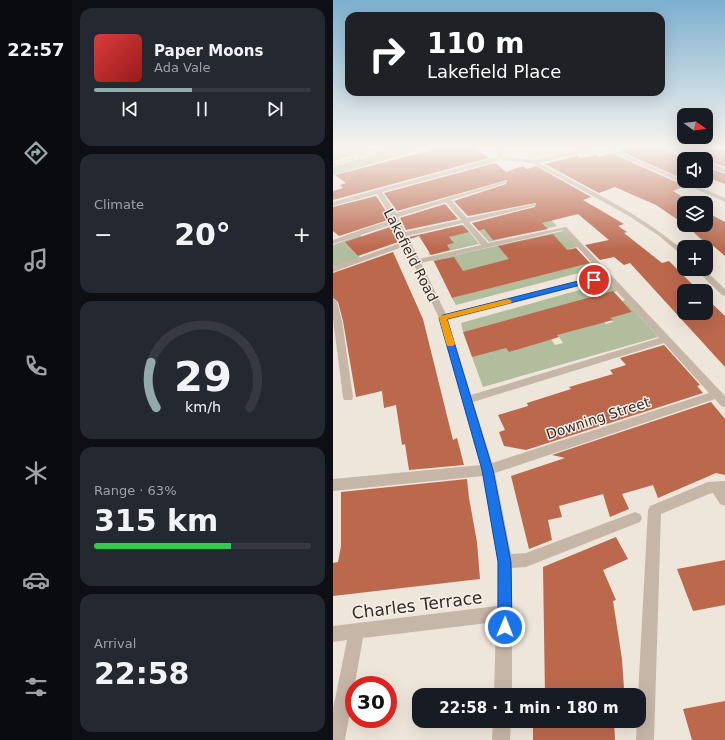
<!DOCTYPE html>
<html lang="en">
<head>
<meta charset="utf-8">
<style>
	body { margin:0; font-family:"DejaVu Sans",sans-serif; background:#242831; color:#f1f3f6; height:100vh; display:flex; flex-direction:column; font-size:15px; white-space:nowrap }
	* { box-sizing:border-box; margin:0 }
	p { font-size:13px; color:#9ea1a6 }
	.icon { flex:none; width:22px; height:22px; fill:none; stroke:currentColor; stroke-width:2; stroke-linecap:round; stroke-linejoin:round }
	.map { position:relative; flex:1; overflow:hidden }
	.panel { display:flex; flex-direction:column; gap:8px; padding:8px; background:#0d0f14; width:261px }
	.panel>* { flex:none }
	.banner { position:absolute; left:12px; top:12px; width:320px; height:84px; border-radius:12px; box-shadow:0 4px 16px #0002; background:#202124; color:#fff; overflow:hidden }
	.needle { width:26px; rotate:105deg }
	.fabs { position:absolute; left:344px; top:108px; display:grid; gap:8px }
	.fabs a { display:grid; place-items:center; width:36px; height:36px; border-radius:8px; background:#171b24; box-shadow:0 4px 16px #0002; font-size:20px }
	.speed { position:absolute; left:12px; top:676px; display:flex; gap:8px; font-size:20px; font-weight:700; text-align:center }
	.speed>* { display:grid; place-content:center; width:52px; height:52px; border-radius:50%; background:#171b24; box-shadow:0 4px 16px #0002; line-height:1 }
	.speed .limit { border:6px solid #d22; background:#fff; color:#111 }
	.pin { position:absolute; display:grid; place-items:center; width:34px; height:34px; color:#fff; margin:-17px; border:2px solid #fff; border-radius:50%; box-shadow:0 1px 4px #0007 }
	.me { position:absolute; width:44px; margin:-22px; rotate:1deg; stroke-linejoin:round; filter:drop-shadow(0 0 3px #0008) }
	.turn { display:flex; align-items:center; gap:14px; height:84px; padding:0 16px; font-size:18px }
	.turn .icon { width:52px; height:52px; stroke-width:2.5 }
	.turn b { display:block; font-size:28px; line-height:34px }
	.big { font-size:30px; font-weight:700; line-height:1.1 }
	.panel .tile { flex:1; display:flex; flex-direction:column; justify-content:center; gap:6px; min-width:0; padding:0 14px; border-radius:12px; background:#242831 }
	.panel .dial { align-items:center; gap:0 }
	.dial svg { height:104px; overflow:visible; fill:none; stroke:#363941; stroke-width:7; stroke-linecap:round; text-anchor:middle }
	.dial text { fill:#f1f3f6; stroke:none }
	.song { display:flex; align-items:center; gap:12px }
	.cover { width:48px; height:48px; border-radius:6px; background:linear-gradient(135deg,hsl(0 70% 55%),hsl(0 70% 35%)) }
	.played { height:4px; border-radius:2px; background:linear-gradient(90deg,#93a9ac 45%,#363941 45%) }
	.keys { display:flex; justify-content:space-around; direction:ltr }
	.heat { display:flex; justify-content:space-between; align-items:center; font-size:22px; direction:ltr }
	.charge { height:6px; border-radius:3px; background:linear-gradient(90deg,#34c759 63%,#363941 0) }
	.trip { position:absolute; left:79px; top:688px; width:234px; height:40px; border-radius:12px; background:#171b24; box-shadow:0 4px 16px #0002; font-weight:700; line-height:40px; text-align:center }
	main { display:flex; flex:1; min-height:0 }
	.tabs { display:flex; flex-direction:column; width:72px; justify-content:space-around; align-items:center; background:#090b0e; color:#9ea1a6 }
	.tabs .icon { width:28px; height:28px }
	.tabs .active { color:#93a9ac }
	.tabs b { font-size:18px; color:#f1f3f6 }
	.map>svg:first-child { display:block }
</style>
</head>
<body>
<main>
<nav class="tabs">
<b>22:57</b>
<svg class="icon active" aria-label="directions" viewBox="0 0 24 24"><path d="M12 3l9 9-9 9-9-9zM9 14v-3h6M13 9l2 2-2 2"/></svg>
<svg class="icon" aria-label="music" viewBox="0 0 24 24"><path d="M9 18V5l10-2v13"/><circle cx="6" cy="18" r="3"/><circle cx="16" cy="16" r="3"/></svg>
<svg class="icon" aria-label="phone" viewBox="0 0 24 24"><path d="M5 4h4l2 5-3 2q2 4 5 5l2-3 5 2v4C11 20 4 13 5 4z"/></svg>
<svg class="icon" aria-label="climate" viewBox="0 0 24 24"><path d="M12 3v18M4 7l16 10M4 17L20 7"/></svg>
<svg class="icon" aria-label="car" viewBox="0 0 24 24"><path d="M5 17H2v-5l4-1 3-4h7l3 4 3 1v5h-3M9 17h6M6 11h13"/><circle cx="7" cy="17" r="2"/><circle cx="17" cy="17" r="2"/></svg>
<svg class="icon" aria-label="filters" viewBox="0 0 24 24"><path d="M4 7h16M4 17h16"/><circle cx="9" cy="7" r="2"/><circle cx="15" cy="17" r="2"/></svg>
</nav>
<section class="panel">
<div class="tile">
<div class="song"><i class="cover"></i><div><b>Paper Moons</b><p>Ada Vale</p></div></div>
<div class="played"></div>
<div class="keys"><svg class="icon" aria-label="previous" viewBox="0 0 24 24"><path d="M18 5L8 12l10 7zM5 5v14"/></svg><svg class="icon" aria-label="pause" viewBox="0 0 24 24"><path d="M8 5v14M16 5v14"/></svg><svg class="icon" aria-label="next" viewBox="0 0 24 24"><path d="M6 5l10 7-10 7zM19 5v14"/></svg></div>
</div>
<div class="tile"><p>Climate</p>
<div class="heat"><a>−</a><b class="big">20°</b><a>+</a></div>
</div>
<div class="tile dial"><svg viewBox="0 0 100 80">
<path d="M14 69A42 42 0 1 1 86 69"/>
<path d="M14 69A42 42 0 0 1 10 34" stroke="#93a9ac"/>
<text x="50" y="56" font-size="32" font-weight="700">29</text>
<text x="50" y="72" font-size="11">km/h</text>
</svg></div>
<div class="tile"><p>Range · 63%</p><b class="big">315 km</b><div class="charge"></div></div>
<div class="tile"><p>Arrival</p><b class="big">22:58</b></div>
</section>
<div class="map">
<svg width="392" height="740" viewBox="0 0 392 740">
	<rect width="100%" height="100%" fill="#efe6db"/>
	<g fill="#b2bd9d">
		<path d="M32 147H52L0 161V155Z"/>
		<path d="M71 147H97L0 175V166Z"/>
		<path d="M193 218 218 220 224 226 156 242 146 231 151 229 157 236 162 235Z"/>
		<path d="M131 225 146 244 97 255 95 253 112 249 111 246 120 243 118 239H106L120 236 110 229Z"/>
		<path d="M230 231 245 247 236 249 242 256 178 259 109 277 100 260Z"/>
		<path d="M27 235 31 239 23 253 27 258 0 267V245Z"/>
		<path d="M259 262 265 268 123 305 119 298Z"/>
		<path d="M275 282 284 291 130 332 128 323Z"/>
		<path d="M292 300 325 337 150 387 139 357 167 338 176 352 183 350 181 334 190 348 199 345 191 333 210 327 222 345 230 343 218 325 228 323 235 332 248 328 264 314 273 324 280 322 272 311 277 310 283 316 299 312 289 301Z"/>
	</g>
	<g fill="#bb684d">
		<path d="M111 147H140L156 158 0 200V191L10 188 7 185 13 183 2 175Z"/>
		<path d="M300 147H326L353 159H351V179L286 151Z"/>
		<path d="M336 147H392V167L373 159H366Z"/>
		<path d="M278 153 352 186 340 191 359 203H351V224L323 205 282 187 266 193 212 164 244 156 247 158 263 155 266 157Z"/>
		<path d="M162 163 173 172 190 166 194 169 203 166 258 197 250 200 291 224 285 226 294 232 291 233 329 263 336 261 366 291H351V313H373V298L392 316V367L297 263 291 265 281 257 267 260 252 245 276 240 245 214 209 223 215 229 160 240 151 229 146 231 139 223 202 207 203 203 135 216 121 201 173 184 174 180 64 211 51 193Z"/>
		<path d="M373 167 392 174V184L373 177Z"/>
		<path d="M43 196 58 219 6 236 0 231V207Z"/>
		<path d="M112 204 125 219 73 230 67 218Z"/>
		<path d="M373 212 392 222V256L378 244 370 241 353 225H373Z"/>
		<path d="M129 225 136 232 116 237 121 243 114 245 117 250 98 255 86 236 77 239 76 237Z"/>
		<path d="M60 226 68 241 25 256 12 242Z"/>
		<path d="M220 234 234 250 243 248 257 263 119 298 101 261 121 257 130 271 176 259 165 246Z"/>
		<path d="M60 252 90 319 120 440 124 438 131 465 76 470 72 444 69 445 63 405 51 408 49 391 23 397 10 321 5 302 0 298V273Z"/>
		<path d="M280 291 299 312 277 318 280 320 224 335 226 337 190 348 176 352 173 348 139 357 130 332Z"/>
		<path d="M331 345 367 385 364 386 370 393 193 450 171 446 166 432 172 430 165 415 195 406 194 403 238 389 236 387 280 374 277 370 293 365 287 358Z"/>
		<path d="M378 402 392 419V475L383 473 325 498 320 485 289 494 296 509 277 517 270 494 226 506 229 517 215 520 219 540 196 549 178 476 232 458 219 455Z"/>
		<path d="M134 479 136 498 144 542 147 579 0 596V563L5 562 8 546V492Z"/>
		<path d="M283 537 295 559 270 570 283 600 280 601 289 659 291 688H262V695H212L210 567Z"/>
		<path d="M392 560V605L360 611 344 569Z"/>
		<path d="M392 701V740H359L350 709Z"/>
		<path d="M200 721H281L282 740H200Z"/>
	</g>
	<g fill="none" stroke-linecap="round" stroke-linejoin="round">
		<g fill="#c6b6a8" fill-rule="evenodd">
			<path d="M20 147H27L0 155V151Z"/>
			<path d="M159 147 168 148 170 157 201 160 264 147H274L392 198V202L390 201 270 148 206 163C256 190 308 214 351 251V257L325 235 296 216 200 163 168 160 49 192 63 213 173 181V183L118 200 134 218 202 204V206L136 222 155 243 233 227 392 396V407L388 406 382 399 162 473 178 554 193 553 302 512 307 514 309 518 307 522 193 567 179 568V695H161L163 622 30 638 12 740H0V709L14 640 0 642V626L164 606 165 562 150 476 0 491V479L148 465 106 318 72 246 0 272V267L70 242 61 224 0 244V240L39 226 60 220 44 194 0 206V202L165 157 164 150ZM113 202 128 220 72 232 65 217ZM130 223 148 245 86 259 74 236ZM229 230 270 275 113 314 88 263ZM273 279 326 338 138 395 115 320ZM331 343 376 393 159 463 140 402Z"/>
			<path d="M327 147H333L365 159H357Z"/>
			<path d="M373 161 392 169V173L373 165Z"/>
			<path d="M362 269H371L392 289V296L389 295Z"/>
			<path d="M0 299 4 302 9 321 20 397 19 400H11L10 397 0 319Z"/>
			<path d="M392 481V506L387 504 380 493 376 494 328 514 321 740H303L304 721H306L305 695 315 510 317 506 375 482Z"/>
			<path d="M160 721H178L177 740H159Z"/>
		</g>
		<path stroke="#342c28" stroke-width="2" stroke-dasharray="0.5 2" stroke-linecap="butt" d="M0 164 63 147"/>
	</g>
	<linearGradient id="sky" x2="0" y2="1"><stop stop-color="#7dafcf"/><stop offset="0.59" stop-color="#f8f4ef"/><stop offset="1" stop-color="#f8f4ef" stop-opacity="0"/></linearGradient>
	<rect width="392" height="250" fill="url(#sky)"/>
	<path fill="#1a73e8" stroke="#114b97" d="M261 277 264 280 263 281 114 319 160 470 178 562 179 627 177 632 172 634 167 632 165 627V562L149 470 106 318 110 315Z"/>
	<path fill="#f59e0b" d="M175 299 179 301 178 303 114 319 122 344 120 346H114L106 318 107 316Z"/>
	<g text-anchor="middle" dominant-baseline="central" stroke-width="3" stroke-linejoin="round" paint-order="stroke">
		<g font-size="14" fill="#342c28" stroke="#f8f0e7">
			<text transform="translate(78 255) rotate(63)">Lakefield Road</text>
			<text transform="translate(265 418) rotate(-18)">Downing Street</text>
		</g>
		<g font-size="17" fill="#342c28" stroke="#f8f0e7">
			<text transform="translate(84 605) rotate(-7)">Charles Terrace</text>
		</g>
	</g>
</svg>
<div class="fabs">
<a><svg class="needle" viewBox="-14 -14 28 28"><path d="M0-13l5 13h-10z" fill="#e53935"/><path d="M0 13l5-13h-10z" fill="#9ea1a6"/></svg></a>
<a><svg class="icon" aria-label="sound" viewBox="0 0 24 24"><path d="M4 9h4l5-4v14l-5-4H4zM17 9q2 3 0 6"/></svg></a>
<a><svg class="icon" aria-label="layers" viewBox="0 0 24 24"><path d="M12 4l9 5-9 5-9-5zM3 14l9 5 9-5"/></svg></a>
<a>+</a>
<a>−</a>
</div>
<div class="speed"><div class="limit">30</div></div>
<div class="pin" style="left:261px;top:280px;background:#d93025"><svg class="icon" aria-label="arrive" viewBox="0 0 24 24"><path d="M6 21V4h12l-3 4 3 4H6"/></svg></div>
<svg class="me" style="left:172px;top:627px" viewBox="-20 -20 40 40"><circle r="17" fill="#1a73e8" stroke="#fff" stroke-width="3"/><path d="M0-11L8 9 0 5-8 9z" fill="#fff"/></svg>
<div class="trip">22:58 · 1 min · 180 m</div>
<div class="banner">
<div class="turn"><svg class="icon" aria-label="right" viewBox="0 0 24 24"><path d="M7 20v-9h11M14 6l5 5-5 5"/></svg><div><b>110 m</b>Lakefield Place</div></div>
</div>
</div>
</main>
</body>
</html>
